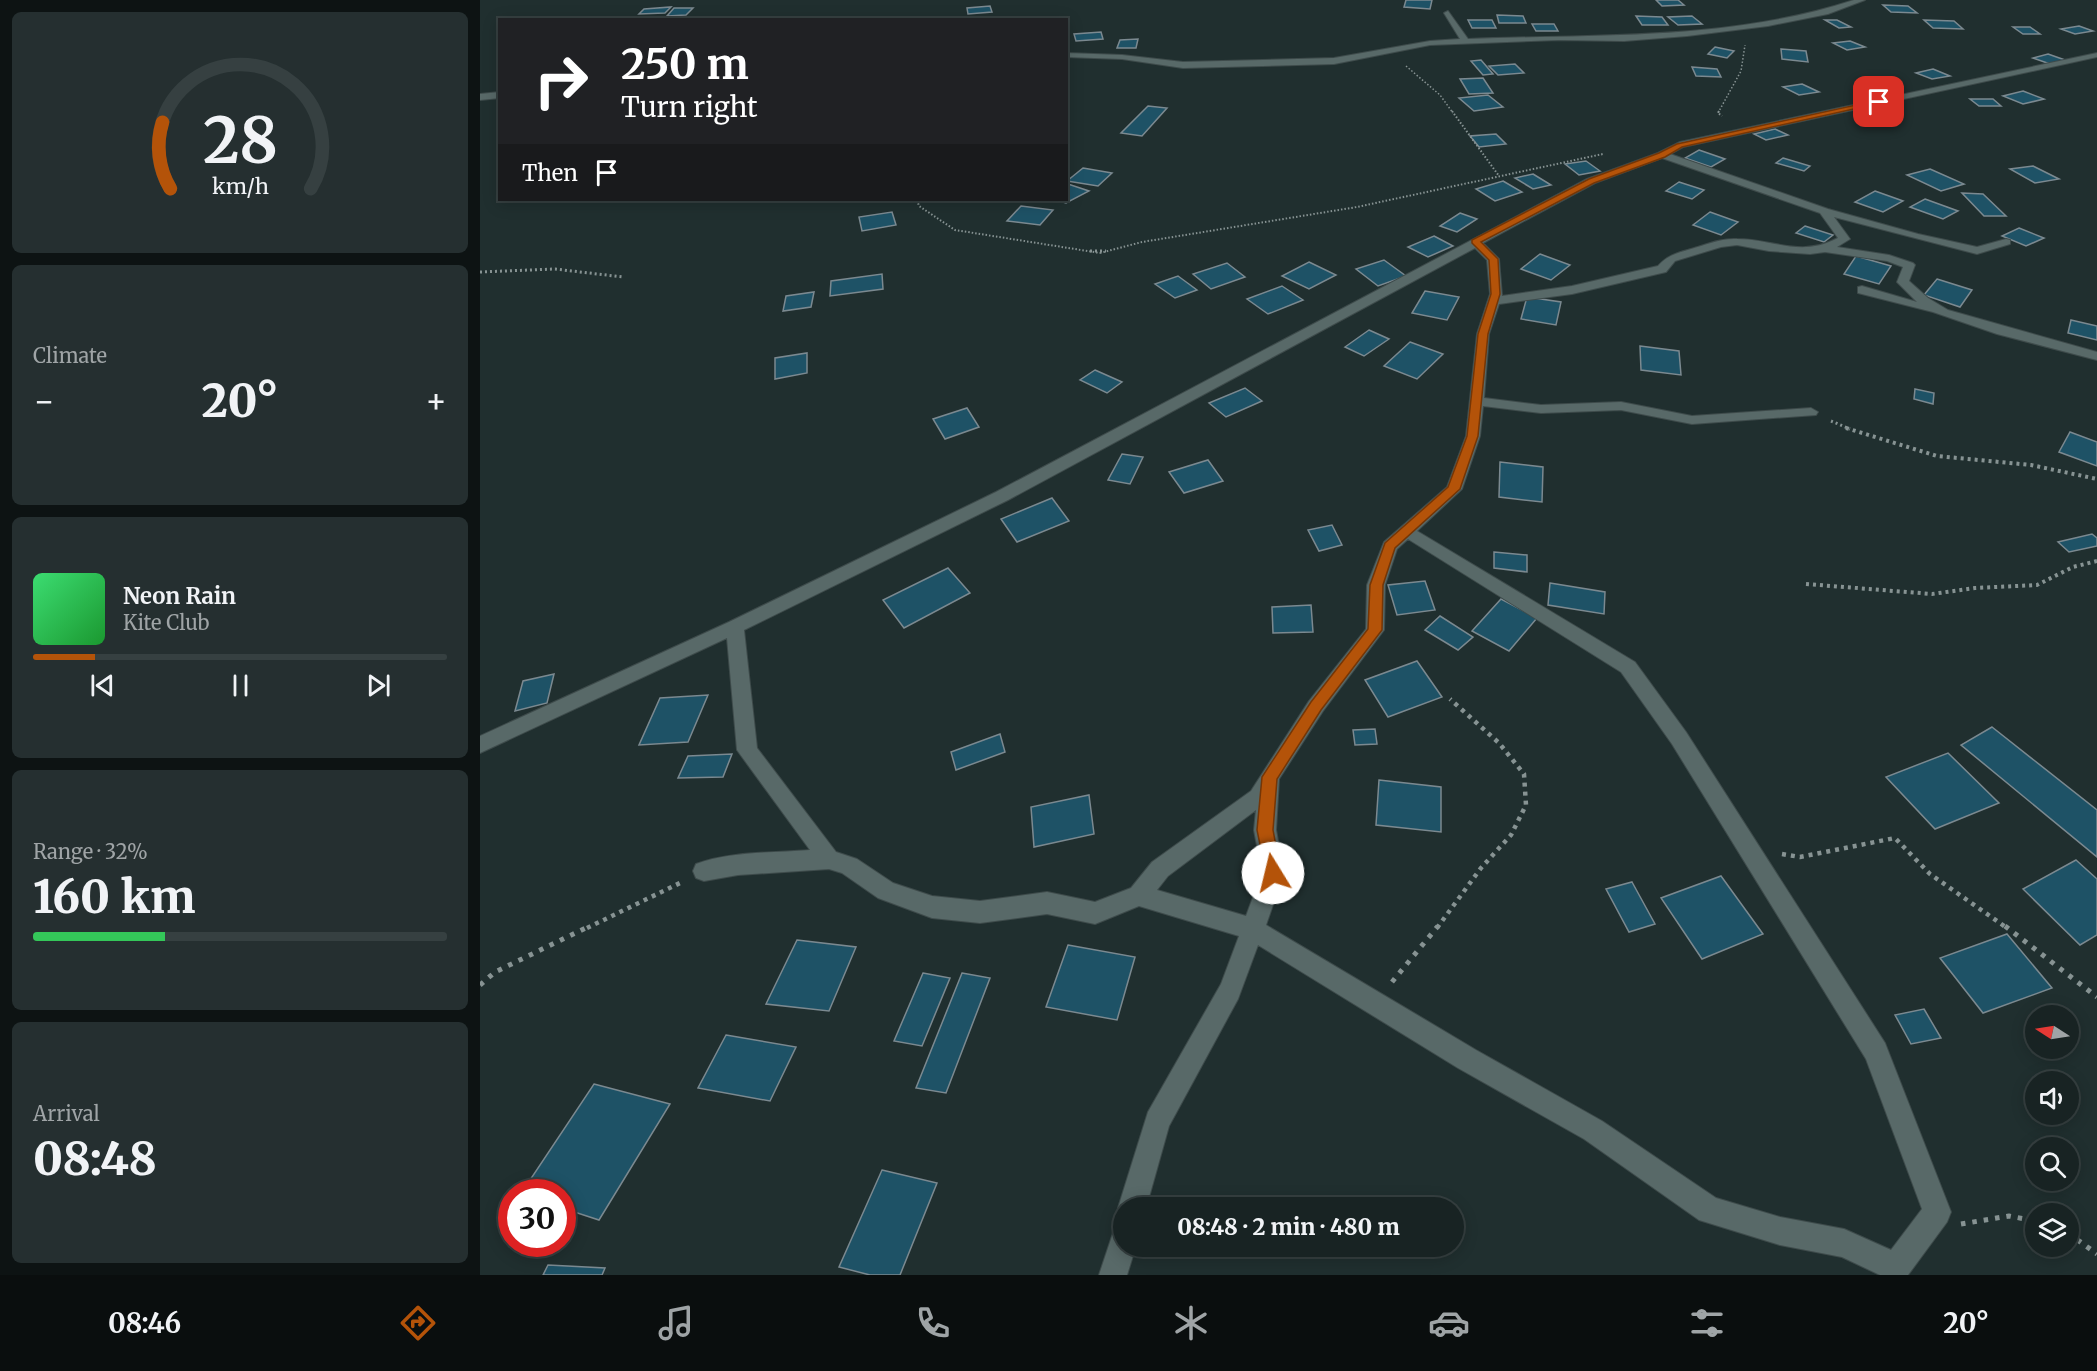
<!DOCTYPE html>
<html lang="en">
<head>
<meta charset="utf-8">
<style>
	body { margin:0; font-family:Merriweather,serif; background:#252f30; color:#f1f3f6; height:100vh; display:flex; flex-direction:column; font-size:22px; white-space:nowrap }
	* { box-sizing:border-box; margin:0 }
	p { font-size:20px; color:#9fa4a6 }
	.icon { flex:none; width:33px; height:33px; fill:none; stroke:currentColor; stroke-width:2; stroke-linecap:round; stroke-linejoin:round }
	.map { position:relative; flex:1; overflow:hidden }
	.sheet { display:flex; flex-direction:column; gap:12px; padding:12px; background:#0d1313; width:480px }
	.sheet>* { flex:none }
	.banner { position:absolute; left:18px; top:18px; width:570px; height:183px; border-radius:0px; box-shadow:0 3px 15px #0003,0 0 0 2px #364041; background:#202124; color:#fff; overflow:hidden }
	.needle { width:39px; rotate:282deg }
	.controls { position:absolute; left:1545px; top:1005px; display:grid; gap:12px }
	.controls a { display:grid; place-items:center; width:54px; height:54px; border-radius:50%; background:#182323; box-shadow:0 3px 15px #0003,0 0 0 2px #364041; font-size:30px }
	.speed { position:absolute; left:18px; top:1179px; display:flex; gap:12px; font-size:30px; font-weight:700; text-align:center }
	.speed>* { display:grid; place-content:center; width:78px; height:78px; border-radius:50%; background:#182323; box-shadow:0 3px 15px #0003,0 0 0 2px #364041; line-height:1 }
	.speed .limit { border:9px solid #d22; background:#fff; color:#111 }
	.pin { position:absolute; display:grid; place-items:center; width:51px; height:51px; color:#fff; margin:-26px; border-radius:12px; box-shadow:0 3px 9px #0006 }
	.me { position:absolute; width:66px; margin:-33px; rotate:351deg; stroke-linejoin:round; filter:drop-shadow(0 0 4px #0008) }
	.turn { display:flex; align-items:center; gap:21px; height:126px; padding:0 24px; font-size:27px }
	.turn .icon { width:78px; height:78px; stroke-width:2.5 }
	.turn b { display:block; font-size:42px; line-height:51px }
	.then { display:flex; align-items:center; height:57px; padding:0 24px; background:#0003; gap:12px; font-size:22px }
	.big { font-size:45px; font-weight:800; line-height:1.1 }
	.sheet .tile { flex:1; display:flex; flex-direction:column; justify-content:center; gap:9px; min-width:0; padding:0 21px; border-radius:9px; background:#252f30 }
	.sheet .dial { align-items:center; gap:0 }
	.dial svg { height:156px; overflow:visible; fill:none; stroke:#364041; stroke-width:7; stroke-linecap:round; text-anchor:middle }
	.dial text { fill:#f1f3f6; stroke:none }
	.song { display:flex; align-items:center; gap:18px }
	.cover { width:72px; height:72px; border-radius:9px; background:linear-gradient(135deg,hsl(140 70% 55%),hsl(130 70% 35%)) }
	.played { height:6px; border-radius:3px; background:linear-gradient(90deg,#b45309 15%,#364041 15%) }
	.keys { display:flex; justify-content:space-around; direction:ltr }
	.heat { display:flex; justify-content:space-between; align-items:center; font-size:33px; direction:ltr }
	.charge { height:9px; border-radius:4px; background:linear-gradient(90deg,#34c759 32%,#364041 0) }
	.trip { position:absolute; left:633px; top:1197px; width:351px; height:60px; border-radius:30px; background:#182323; box-shadow:0 3px 15px #0003,0 0 0 2px #364041; font-weight:800; line-height:60px; text-align:center }
	.tab-bar { display:flex; height:96px; justify-content:space-around; align-items:center; background:#0a0e0e; color:#9fa4a6 }
	.tab-bar .icon { width:42px; height:42px }
	.tab-bar .active { color:#b45309 }
	.tab-bar b { font-size:27px; color:#f1f3f6 }
	main { display:flex; flex:1; min-height:0 }
	.map>svg:first-child { display:block }
</style>
</head>
<body>
<main>
<section class="sheet">
<div class="tile dial"><svg viewBox="0 0 100 80">
<path d="M14 69A42 42 0 1 1 86 69"/>
<path d="M14 69A42 42 0 0 1 10 35" stroke="#b45309"/>
<text x="50" y="56" font-size="32" font-weight="700">28</text>
<text x="50" y="72" font-size="11">km/h</text>
</svg></div>
<div class="tile"><p>Climate</p>
<div class="heat"><a>−</a><b class="big">20°</b><a>+</a></div>
</div>
<div class="tile">
<div class="song"><i class="cover"></i><div><b>Neon Rain</b><p>Kite Club</p></div></div>
<div class="played"></div>
<div class="keys"><svg class="icon" aria-label="previous" viewBox="0 0 24 24"><path d="M18 5L8 12l10 7zM5 5v14"/></svg><svg class="icon" aria-label="pause" viewBox="0 0 24 24"><path d="M8 5v14M16 5v14"/></svg><svg class="icon" aria-label="next" viewBox="0 0 24 24"><path d="M6 5l10 7-10 7zM19 5v14"/></svg></div>
</div>
<div class="tile"><p>Range · 32%</p><b class="big">160 km</b><div class="charge"></div></div>
<div class="tile"><p>Arrival</p><b class="big">08:48</b></div>
</section>
<div class="map">
<svg width="1617" height="1275" viewBox="0 0 1617 1275">
	<rect width="100%" height="100%" fill="#202f2f"/>
	<g fill="#1e5266" stroke="#7b8990" stroke-width="1.5">
		<path d="M926 0H952L950 9 924 7Z"/>
		<path d="M1176 0H1198L1204 5 1182 6Z"/>
		<path d="M1403 5 1428 6 1437 13 1411 12Z"/>
		<path d="M510 6 512 12 488 14 487 8Z"/>
		<path d="M191 7 185 13 159 14 164 9Z"/>
		<path d="M194 8H213L206 15 187 16Z"/>
		<path d="M1017 15 1043 16 1046 23H1019Z"/>
		<path d="M1156 16 1182 17 1188 25H1162Z"/>
		<path d="M1212 16 1222 24 1198 25 1188 17Z"/>
		<path d="M988 20H1012L1016 28H992Z"/>
		<path d="M1345 20H1357L1371 27 1359 28Z"/>
		<path d="M1444 20 1474 21 1483 29 1453 28Z"/>
		<path d="M1052 24H1074L1078 31H1056Z"/>
		<path d="M1599 26 1613 31 1595 34 1581 29Z"/>
		<path d="M1533 27H1550L1560 34H1543Z"/>
		<path d="M621 32 623 39 596 41 594 34Z"/>
		<path d="M658 39 656 48H637L640 40Z"/>
		<path d="M1370 41 1385 47 1367 50 1353 43Z"/>
		<path d="M1235 47 1254 51 1247 58 1228 54Z"/>
		<path d="M1301 49 1326 51 1328 62 1302 59Z"/>
		<path d="M1568 54 1585 60 1570 64 1553 58Z"/>
		<path d="M1001 60 1013 74 1003 75 991 61Z"/>
		<path d="M1035 64 1044 73 1018 75 1009 66Z"/>
		<path d="M1212 67 1237 69 1241 77 1216 76Z"/>
		<path d="M1453 69 1470 76 1452 79 1436 73Z"/>
		<path d="M1003 78 1013 93 989 94 980 79Z"/>
		<path d="M1322 84 1339 92 1319 95 1303 87Z"/>
		<path d="M1543 91 1564 99 1543 104 1523 96Z"/>
		<path d="M1008 95 1023 107 994 111 979 98Z"/>
		<path d="M1490 99H1513L1521 106H1499Z"/>
		<path d="M668 106 687 108 662 136 641 133Z"/>
		<path d="M1295 129 1308 135 1286 140 1274 134Z"/>
		<path d="M1016 134 1026 144 999 147 990 136Z"/>
		<path d="M1219 150 1245 159 1231 167 1205 158Z"/>
		<path d="M1303 158 1330 166 1324 171 1296 163Z"/>
		<path d="M1106 161 1120 171 1099 175 1085 164Z"/>
		<path d="M1553 166 1579 179 1555 183 1530 169Z"/>
		<path d="M603 168 632 173 618 186 587 181Z"/>
		<path d="M1450 169 1484 184 1461 191 1427 175Z"/>
		<path d="M1053 174 1071 185 1053 189 1035 178Z"/>
		<path d="M1023 181 1042 192 1015 201 996 189Z"/>
		<path d="M1199 182 1224 190 1212 199 1186 191Z"/>
		<path d="M586 184H588L609 191 586 203 576 200H586Z"/>
		<path d="M1395 191 1423 201 1403 212 1375 202Z"/>
		<path d="M1482 193 1503 194 1526 216H1504Z"/>
		<path d="M1445 199 1478 211 1463 219 1430 207Z"/>
		<path d="M541 206 573 210 560 225 527 221Z"/>
		<path d="M412 212 416 225 382 231 379 217Z"/>
		<path d="M1230 212 1258 222 1241 235 1213 225Z"/>
		<path d="M980 213 997 219 977 232 960 226Z"/>
		<path d="M1325 226 1353 235 1344 242 1316 233Z"/>
		<path d="M1539 228 1564 238 1546 246 1522 236Z"/>
		<path d="M954 236 973 246 948 257 928 247Z"/>
		<path d="M1060 254 1090 265 1071 280 1041 269Z"/>
		<path d="M1376 256 1411 266 1399 284 1364 274Z"/>
		<path d="M904 260 926 276 898 286 876 269Z"/>
		<path d="M829 262 856 275 829 289 802 276Z"/>
		<path d="M747 263 765 277 731 289 713 274Z"/>
		<path d="M402 274 403 289 350 296 351 281Z"/>
		<path d="M698 276 717 290 695 298 675 284Z"/>
		<path d="M1457 279 1492 290 1480 307 1444 295Z"/>
		<path d="M802 286 823 300 788 314 767 299Z"/>
		<path d="M945 291 979 297 967 320 932 313Z"/>
		<path d="M334 292 331 307 303 311 306 296Z"/>
		<path d="M1047 297 1081 302 1076 325 1041 319Z"/>
		<path d="M1591 320 1617 326V340L1588 333Z"/>
		<path d="M889 330 909 339 884 356 865 347Z"/>
		<path d="M930 342 963 354 937 379 904 366Z"/>
		<path d="M1160 346 1199 351 1201 375 1161 370Z"/>
		<path d="M327 353V373L295 379V358Z"/>
		<path d="M615 370 642 382 627 393 600 380Z"/>
		<path d="M765 388 782 401 746 417 729 403Z"/>
		<path d="M1435 389 1454 393 1453 404 1434 399Z"/>
		<path d="M487 408 499 427 465 439 453 419Z"/>
		<path d="M1590 432 1617 442V466L1579 452Z"/>
		<path d="M642 454 663 457 650 484 628 480Z"/>
		<path d="M728 460 743 481 704 493 689 472Z"/>
		<path d="M1020 462 1063 467 1062 502 1019 497Z"/>
		<path d="M572 498 589 521 537 542 521 519Z"/>
		<path d="M852 525 862 545 839 551 828 530Z"/>
		<path d="M1612 534 1617 538V546L1589 552 1578 542Z"/>
		<path d="M1014 552 1047 555V572L1014 568Z"/>
		<path d="M468 568 490 593 424 628 403 600Z"/>
		<path d="M945 581 955 610 917 615 908 585Z"/>
		<path d="M1070 583 1125 592 1124 614 1068 605Z"/>
		<path d="M1021 599 1057 618 1029 651 992 631Z"/>
		<path d="M831 605 833 632 793 633 792 607Z"/>
		<path d="M960 616 993 637 978 650 945 630Z"/>
		<path d="M937 661 962 697 908 717 885 680Z"/>
		<path d="M74 674 67 703 35 711 43 681Z"/>
		<path d="M228 695 208 742 159 745 180 698Z"/>
		<path d="M1512 727 1617 810V857L1481 745Z"/>
		<path d="M895 729 897 744 875 745 873 730Z"/>
		<path d="M520 734 525 752 476 770 471 752Z"/>
		<path d="M1468 753 1519 803 1455 829 1406 777Z"/>
		<path d="M252 754 243 777 198 778 208 756Z"/>
		<path d="M899 780 961 787V832L896 825Z"/>
		<path d="M609 795 614 834 554 847 551 807Z"/>
		<path d="M1596 860 1617 879V935L1600 945 1543 889Z"/>
		<path d="M1241 876 1283 934 1222 959 1181 898Z"/>
		<path d="M1152 882 1175 924 1149 932 1126 889Z"/>
		<path d="M1527 934 1572 988 1503 1013 1460 958Z"/>
		<path d="M317 940 376 947 349 1011 286 1004Z"/>
		<path d="M588 945 655 957 637 1020 566 1007Z"/>
		<path d="M443 973 470 978 442 1046 414 1041Z"/>
		<path d="M482 973 510 978 466 1093 436 1088Z"/>
		<path d="M1444 1009 1461 1038 1431 1044 1415 1015Z"/>
		<path d="M246 1035 316 1047 290 1101 218 1088Z"/>
		<path d="M114 1084 190 1104 119 1220 82 1208V1192H42Z"/>
		<path d="M402 1170 457 1183 420 1275H390L359 1267Z"/>
		<path d="M68 1265 125 1268 122 1275H63Z"/>
	</g>
	<g fill="none" stroke-linecap="round" stroke-linejoin="round">
		<g stroke="#3e4b4b" stroke-width="2">
			<g id="minor">
				<path d="M1374 0H1385L1348 14 1288 26 1207 36 1144 41 1079 40 950 45 854 64 703 68 642 59 586 57V53L642 55 703 62 854 58 950 41 980 39 964 13 968 11 988 39C1117 34 1249 41 1374 0Z"/>
				<path d="M1617 53V57L1203 147 1190 154 1348 209 1438 234 1497 247 1526 239 1530 240V244L1497 254 1354 217 1370 239 1357 247 1409 255 1433 263 1435 265 1429 281 1448 298 1468 310 1617 352V360L1517 334 1453 312 1378 293V287L1382 286 1437 302 1417 282 1423 267 1407 261 1345 252 1330 254 1289 251 1257 245 1241 247 1195 261 1186 272 1092 294 1019 304 1009 334 1004 398 1061 405 1141 402 1212 416 1331 408 1338 412 1336 415 1212 424 1141 410 1061 413 1003 406 1000 436 982 489 937 531 1155 662 1206 732 1405 1043 1471 1212 1467 1222 1428 1275H1400L1362 1257 1300 1245 1219 1220 1104 1139 978 1068 778 945 758 999 689 1126 666 1208H644V1218L638 1208 668 1112 741 984 759 936 659 906 615 924 567 914 500 923 452 918 398 898 362 873 349 869 258 875 224 881 216 878 213 871 216 864C251 851 293 853 330 850L257 750 247 638 0 753V736L249 622 516 492 1107 179 1178 153 1200 142ZM1182 158 1340 213 1358 238C1320 258 1294 239 1257 239 1241 238 1225 245 1211 249 1197 253 1188 255 1178 266L1092 286 1022 296 1019 259 1003 243 1115 183ZM995 248 1007 260 1010 294 997 334 986 436 967 487 904 542 887 585 886 629 829 701 771 791 672 862 651 888 615 902 567 892 500 901 452 896 413 883 377 859 356 852 277 748 264 630 528 500ZM928 539 1141 672 1192 744 1386 1059 1442 1209 1411 1250 1364 1229 1300 1217 1236 1198 1122 1121 996 1050 786 925 804 873 796 830 799 779 843 711 904 630 905 585 917 549ZM776 810 774 830 782 873 766 916 677 890 688 876Z"/>
				<path d="M20 92V98L0 100V94Z"/>
				<path d="M644 1226V1246H656L647 1275H619L634 1230Z"/>
			</g>
		</g>
		<g stroke="#879393" stroke-width="1.5" stroke-dasharray="1.5 2" stroke-linecap="butt">
			<path d="M926 66 960 95 973 113"/>
			<path d="M1238 113 1261 71 1265 45"/>
		</g>
		<g stroke="#879393" stroke-width="2" stroke-dasharray="1.5 2" stroke-linecap="butt">
			<path d="M972 111 1019 176"/>
			<path d="M1239 111 1238 113 1242 116"/>
			<path d="M437 200 439 206 475 230 620 253"/>
			<path d="M620 253 662 242 877 207 1123 154"/>
		</g>
		<g stroke="#879393" stroke-width="3" stroke-dasharray="2 3" stroke-linecap="butt">
			<path d="M610 251H626"/>
			<path d="M0 272 75 269 143 277"/>
			<path d="M1351 421 1370 429"/>
		</g>
		<g stroke="#879393" stroke-width="4" stroke-dasharray="3 4" stroke-linecap="butt">
			<path d="M1366 428 1457 456 1551 465 1617 479"/>
			<path d="M1326 584 1452 594 1495 588 1557 585 1593 567 1617 561"/>
		</g>
		<g stroke="#879393" stroke-width="4.5" stroke-dasharray="4 5" stroke-linecap="butt">
			<path d="M1302 854 1320 857 1415 838 1450 874 1527 928"/>
			<path d="M107 928 202 882"/>
			<path d="M957 928 1001 868 1031 835 1046 805 1044 774 1019 743 970 699"/>
		</g>
		<g stroke="#879393" stroke-width="5" stroke-dasharray="4.5 7" stroke-linecap="butt">
			<path d="M1525 926 1617 997"/>
			<path d="M912 982 958 926"/>
			<path d="M0 985 15 972 110 926"/>
			<path d="M1481 1224 1529 1216 1556 1221"/>
			<path d="M1588 1233 1617 1254"/>
		</g>
		<use href="#minor" fill="#586968" fill-rule="evenodd"/>
	</g>
	<path fill="#b45309" stroke="#753606" stroke-width="1.5" d="M1399 100 1401 103 1202 147 1185 157 1114 183 1001 242 1018 259 1020 294 1008 334 998 436 980 489 915 548 903 585 902 630 841 710 797 779 793 830 801 873 798 879 793 881 787 879 777 830 782 777 831 702 888 629 890 585 905 543 968 487 987 436 998 334 1011 294 1009 260 992 243V240L1109 179 1179 153 1197 144Z"/>
</svg>
<div class="controls">
<a><svg class="needle" viewBox="-14 -14 28 28"><path d="M0-13l5 13h-10z" fill="#e53935"/><path d="M0 13l5-13h-10z" fill="#9fa4a6"/></svg></a>
<a><svg class="icon" aria-label="sound" viewBox="0 0 24 24"><path d="M4 9h4l5-4v14l-5-4H4zM17 9q2 3 0 6"/></svg></a>
<a><svg class="icon" aria-label="search" viewBox="0 0 24 24"><circle cx="10" cy="10" r="6"/><path d="M15 15l6 6"/></svg></a>
<a><svg class="icon" aria-label="layers" viewBox="0 0 24 24"><path d="M12 4l9 5-9 5-9-5zM3 14l9 5 9-5"/></svg></a>
</div>
<div class="speed"><div class="limit">30</div></div>
<div class="pin" style="left:1399px;top:102px;background:#d93025"><svg class="icon" aria-label="arrive" viewBox="0 0 24 24"><path d="M6 21V4h12l-3 4 3 4H6"/></svg></div>
<svg class="me" style="left:793px;top:873px" viewBox="-20 -20 40 40"><circle r="19" fill="#fff"/><path d="M0-13L10 11 0 6-10 11z" fill="#b45309"/></svg>
<div class="trip">08:48 · 2 min · 480 m</div>
<div class="banner">
<div class="turn"><svg class="icon" aria-label="right" viewBox="0 0 24 24"><path d="M7 20v-9h11M14 6l5 5-5 5"/></svg><div><b>250 m</b>Turn right</div></div>
<div class="then">Then<svg class="icon" aria-label="arrive" viewBox="0 0 24 24"><path d="M6 21V4h12l-3 4 3 4H6"/></svg></div>
</div>
</div>
</main>
<nav class="tab-bar">
<b>08:46</b>
<svg class="icon active" aria-label="directions" viewBox="0 0 24 24"><path d="M12 3l9 9-9 9-9-9zM9 14v-3h6M13 9l2 2-2 2"/></svg>
<svg class="icon" aria-label="music" viewBox="0 0 24 24"><path d="M9 18V5l10-2v13"/><circle cx="6" cy="18" r="3"/><circle cx="16" cy="16" r="3"/></svg>
<svg class="icon" aria-label="phone" viewBox="0 0 24 24"><path d="M5 4h4l2 5-3 2q2 4 5 5l2-3 5 2v4C11 20 4 13 5 4z"/></svg>
<svg class="icon" aria-label="climate" viewBox="0 0 24 24"><path d="M12 3v18M4 7l16 10M4 17L20 7"/></svg>
<svg class="icon" aria-label="car" viewBox="0 0 24 24"><path d="M5 17H2v-5l4-1 3-4h7l3 4 3 1v5h-3M9 17h6M6 11h13"/><circle cx="7" cy="17" r="2"/><circle cx="17" cy="17" r="2"/></svg>
<svg class="icon" aria-label="filters" viewBox="0 0 24 24"><path d="M4 7h16M4 17h16"/><circle cx="9" cy="7" r="2"/><circle cx="15" cy="17" r="2"/></svg>
<b>20°</b>
</nav>
</body>
</html>
